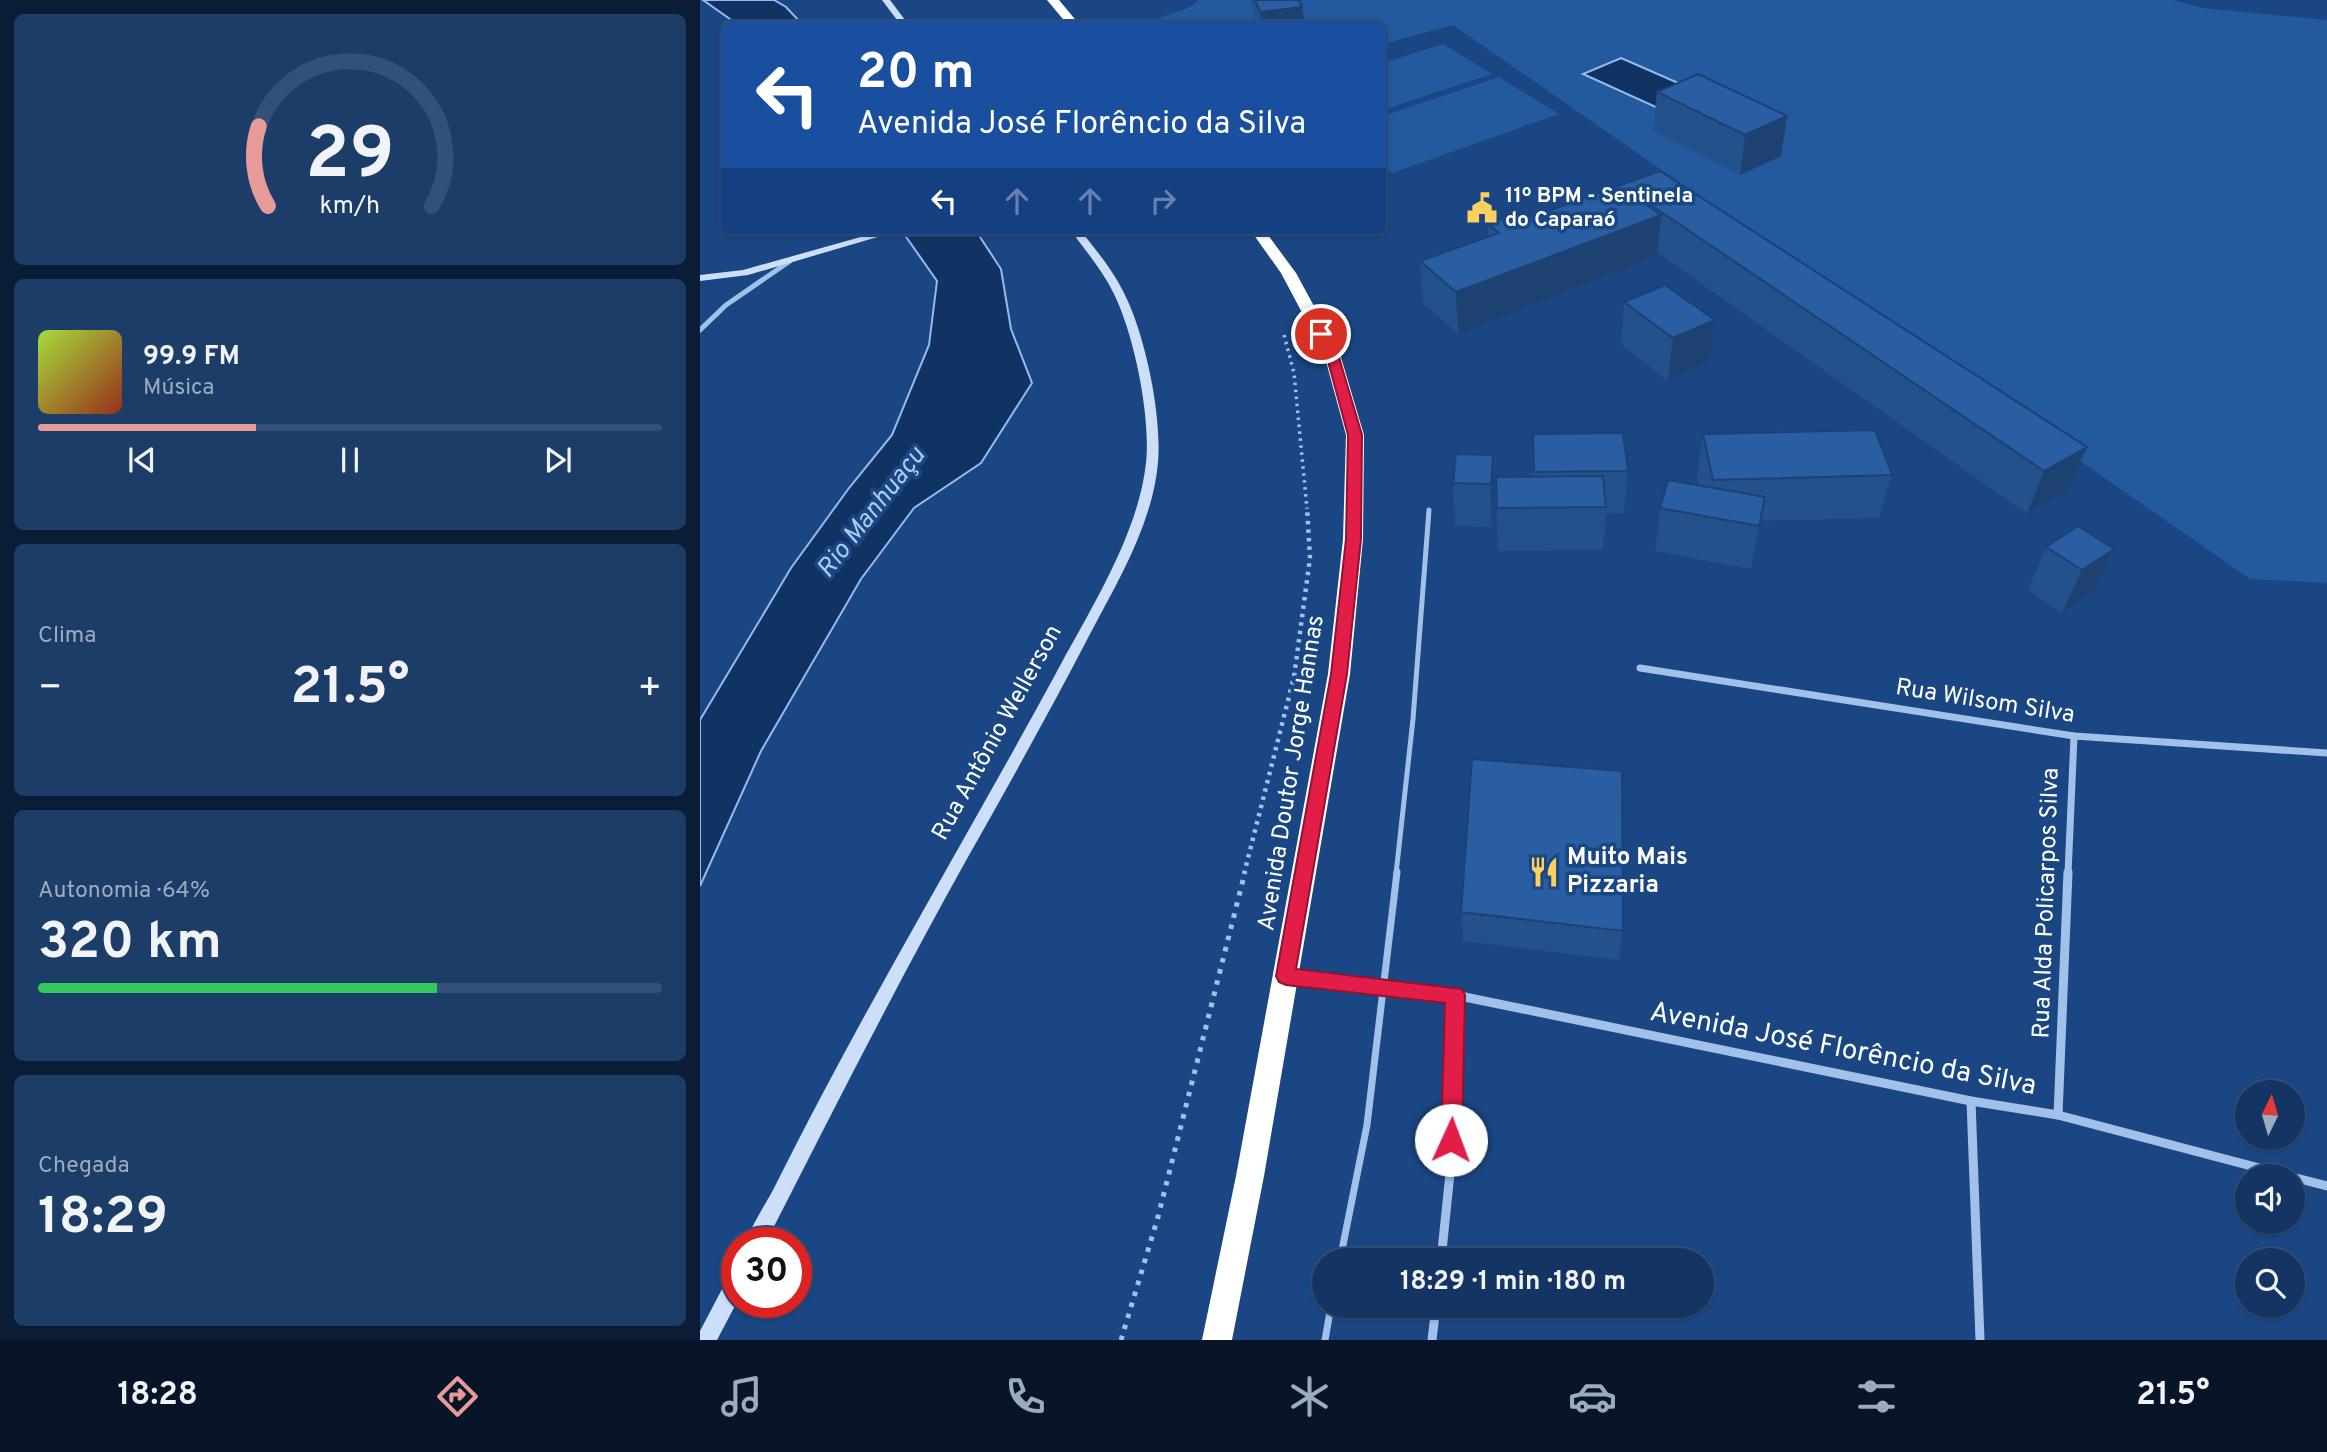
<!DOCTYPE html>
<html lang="pt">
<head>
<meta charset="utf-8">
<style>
	body { margin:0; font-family:Overpass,sans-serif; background:#1d3d69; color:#f1f3f6; height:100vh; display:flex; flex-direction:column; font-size:26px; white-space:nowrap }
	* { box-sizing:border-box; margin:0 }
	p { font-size:23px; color:#9dabbe }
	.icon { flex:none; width:38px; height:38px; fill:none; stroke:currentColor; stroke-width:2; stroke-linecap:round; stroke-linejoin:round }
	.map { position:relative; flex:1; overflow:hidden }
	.details { display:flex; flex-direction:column; gap:14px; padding:14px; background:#0b1d36; width:700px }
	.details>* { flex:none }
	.guide { position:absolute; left:21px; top:21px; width:665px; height:214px; border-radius:10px; box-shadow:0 2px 5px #0004,0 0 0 2px #335078; background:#1a4fa0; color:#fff; overflow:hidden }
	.needle { width:46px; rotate:5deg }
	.buttons { position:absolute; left:1535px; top:1080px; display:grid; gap:14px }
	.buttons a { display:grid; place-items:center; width:70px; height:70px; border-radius:50%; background:#143563; box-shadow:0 2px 5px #0004,0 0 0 2px #335078; font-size:35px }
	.speed { position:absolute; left:21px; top:1227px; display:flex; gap:14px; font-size:35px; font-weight:700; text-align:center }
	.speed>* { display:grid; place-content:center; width:91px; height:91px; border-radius:50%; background:#143563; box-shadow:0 2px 5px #0004,0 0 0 2px #335078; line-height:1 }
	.speed .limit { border:10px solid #d22; background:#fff; color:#111 }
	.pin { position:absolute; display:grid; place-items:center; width:60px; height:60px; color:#fff; margin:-30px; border:4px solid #fff; border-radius:50%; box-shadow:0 2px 7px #0007 }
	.me { position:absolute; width:77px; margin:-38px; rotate:2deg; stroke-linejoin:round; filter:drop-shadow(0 0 5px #0008) }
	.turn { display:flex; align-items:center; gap:24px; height:147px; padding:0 21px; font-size:32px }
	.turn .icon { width:91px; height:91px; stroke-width:2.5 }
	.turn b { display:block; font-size:49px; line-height:60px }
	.lanes { display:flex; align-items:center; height:66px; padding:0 21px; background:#0003; justify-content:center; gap:35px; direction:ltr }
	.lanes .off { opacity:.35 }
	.big { font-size:52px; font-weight:700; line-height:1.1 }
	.details .card { flex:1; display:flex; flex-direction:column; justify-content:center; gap:10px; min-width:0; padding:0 24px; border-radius:10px; background:#1d3d69 }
	.details .dial { align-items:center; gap:0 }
	.dial svg { height:182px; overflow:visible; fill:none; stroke:#335078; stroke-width:7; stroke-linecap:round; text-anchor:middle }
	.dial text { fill:#f1f3f6; stroke:none }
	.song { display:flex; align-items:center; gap:21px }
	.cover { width:84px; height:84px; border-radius:10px; background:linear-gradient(135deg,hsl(80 70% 55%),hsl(10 70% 35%)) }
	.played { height:7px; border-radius:4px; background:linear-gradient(90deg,#e69b98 35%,#335078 35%) }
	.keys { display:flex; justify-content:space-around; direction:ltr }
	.heat { display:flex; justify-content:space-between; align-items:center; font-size:38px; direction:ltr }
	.charge { height:10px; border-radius:5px; background:linear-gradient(90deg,#34c759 64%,#335078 0) }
	.trip { position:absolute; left:612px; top:1248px; width:402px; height:70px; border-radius:35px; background:#143563; box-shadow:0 2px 5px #0004,0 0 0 2px #335078; font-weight:700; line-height:70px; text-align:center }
	.menu { display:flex; height:112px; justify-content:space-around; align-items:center; background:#081528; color:#9dabbe }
	.menu .icon { width:49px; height:49px }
	.menu .active { color:#e69b98 }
	.menu b { font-size:32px; color:#f1f3f6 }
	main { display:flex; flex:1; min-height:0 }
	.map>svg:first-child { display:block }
</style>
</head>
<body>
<main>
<section class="details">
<div class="card dial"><svg viewBox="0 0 100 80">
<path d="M14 69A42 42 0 1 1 86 69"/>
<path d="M14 69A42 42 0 0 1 10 34" stroke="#e69b98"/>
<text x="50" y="56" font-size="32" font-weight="700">29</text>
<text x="50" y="72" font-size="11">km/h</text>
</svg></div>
<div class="card">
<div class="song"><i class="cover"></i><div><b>99.9 FM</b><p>Música</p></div></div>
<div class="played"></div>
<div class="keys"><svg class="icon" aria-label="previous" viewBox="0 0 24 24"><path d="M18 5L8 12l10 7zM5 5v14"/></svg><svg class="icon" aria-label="pause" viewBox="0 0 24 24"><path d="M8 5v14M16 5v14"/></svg><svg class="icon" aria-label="next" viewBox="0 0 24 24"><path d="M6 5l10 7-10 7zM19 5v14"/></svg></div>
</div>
<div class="card"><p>Clima</p>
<div class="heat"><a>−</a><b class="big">21.5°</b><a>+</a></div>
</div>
<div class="card"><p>Autonomia · 64%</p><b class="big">320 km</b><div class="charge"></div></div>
<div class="card"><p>Chegada</p><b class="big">18:29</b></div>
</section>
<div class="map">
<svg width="1627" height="1340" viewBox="0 0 1627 1340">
	<rect width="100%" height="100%" fill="#1a4784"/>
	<g fill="#23599d">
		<path d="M499 0H1473L1502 8 1627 20V583L1550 579 753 25 683 44 682 24H453L450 21 488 8Z"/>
		<path d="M743 44 792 74 683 110V63Z"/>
		<path d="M799 77 859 114 692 173 683 166V116Z"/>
	</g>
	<g fill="#113363" stroke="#93bced" stroke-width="2">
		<path d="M3 0H74L86 7 102 24H37Z"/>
		<path d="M921 58 1008 96 971 114 883 74Z"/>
		<path d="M202 231H276L301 269 311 329 332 383 281 463 214 508 161 579 61 751 0 886V720L91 568 149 488 192 435 229 345 237 281Z"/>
	</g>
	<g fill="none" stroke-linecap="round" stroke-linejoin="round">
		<path stroke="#a1c1eb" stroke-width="3.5" stroke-dasharray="2.5 4.5" stroke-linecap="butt" d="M584 335 594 373 607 509"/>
		<path stroke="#a1c1eb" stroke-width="4.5" stroke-dasharray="3.5 5" stroke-linecap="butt" d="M544 874 594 677 610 558 607 507"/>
		<path stroke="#a1c1eb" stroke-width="5" stroke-dasharray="4.5 7" stroke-linecap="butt" d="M421 1340 458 1217 545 872"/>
		<path stroke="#a1c1eb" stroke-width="5" d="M696 874 713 719 729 510"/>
		<g stroke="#a1c1eb" stroke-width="7">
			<path d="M640 1260 667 1125 697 872"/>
			<path d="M625 1340 631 1306"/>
		</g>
		<path stroke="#a1c1eb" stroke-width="5" d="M0 330 26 305 90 261"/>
		<g stroke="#a1c1eb" stroke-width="7">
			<path d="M940 668 1374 736 1627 753"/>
			<path d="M1368 874 1374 736"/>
		</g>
		<g stroke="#a1c1eb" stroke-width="9">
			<path d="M589 977 755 995 1271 1101 1358 1115 1589 1176"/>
			<path d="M1271 1101 1280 1340"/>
			<path d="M1358 1115 1368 872"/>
			<path d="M1592 1177 1627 1186"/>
			<path d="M741 1260 751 1164 755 995"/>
			<path d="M732 1340 736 1306"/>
		</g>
		<g fill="#cddff8" fill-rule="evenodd">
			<path d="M182 0H190L208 24H200Z"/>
			<path d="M182 231H198L48 275 0 281V275L43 270Z"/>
			<path d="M371 231H381C396 250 412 269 423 291 445 333 462 415 458 462 453 523 418 581 390 634 351 709 310 783 268 857 197 984 132 1113 66 1242H46C52 1225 63 1208 72 1192 89 1158 106 1125 124 1091 198 951 279 815 355 675 389 611 438 536 446 463 451 417 434 333 413 292 402 270 386 251 371 231Z"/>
			<path d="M37 1271V1302L17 1340H0V1331L30 1274Z"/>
		</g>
		<g fill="#fff" fill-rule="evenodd">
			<path d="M347 0H359L379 24H367Z"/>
			<path d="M551 231H565L596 273 640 354 664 435 663 539 650 674 564 1176 532 1340H502L536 1176 628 674 643 539 646 435 624 354 581 273Z"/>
		</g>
	</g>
	<g fill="#23518c">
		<path d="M551 0H599L602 7 605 24H555Z"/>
		<path d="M957 92 1087 116 1081 156 1040 175 953 131Z"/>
		<path d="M960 171 1368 490 1327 514 958 253 957 256 758 334 723 303 720 261 788 237V224L829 218Z"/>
		<path d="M924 302 1015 320 1009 362 968 381 921 344Z"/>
		<path d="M833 434 928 471 924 513 906 514 903 550 798 551 796 477H832Z"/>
		<path d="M1003 434 1192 475 1179 518 1060 521 1051 569 955 551 960 508 999 485 997 477Z"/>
		<path d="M793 455 794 498 792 527 755 526 753 483Z"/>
		<path d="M1346 547 1414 549 1393 591 1362 613 1328 590Z"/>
		<path d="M761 912 923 931 919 960 763 941Z"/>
	</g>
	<g fill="#1d4272">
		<path d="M602 7 605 24H562L560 12Z"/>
		<path d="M1087 116 1081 156 1040 175 1045 135Z"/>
		<path d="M951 205 949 219 961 215 957 256 758 334 756 292Z"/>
		<path d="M1015 320 1009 362 968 381 973 338Z"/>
		<path d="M1387 447 1368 490 1327 514 1344 471Z"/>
		<path d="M793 455 794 498 792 527 791 484Z"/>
		<path d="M1414 549 1393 591 1362 613 1382 570Z"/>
	</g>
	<g fill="#295ea3" stroke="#1d4272" stroke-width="2">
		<path d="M555 0H599L602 7 560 12Z"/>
		<path d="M998 74 1087 116 1045 135 957 92Z"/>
		<path d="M960 171 1387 447 1344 471 951 205 948 206 961 215 756 292 720 261 799 233 788 224 821 212 829 218Z"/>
		<path d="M965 285 1015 320 973 338 924 302Z"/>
		<path d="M1175 430 1192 475 1013 480 1003 434Z"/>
		<path d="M923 433 928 471 834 472 833 434Z"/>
		<path d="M756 454 793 455 791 484 753 483Z"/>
		<path d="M903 476 906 507 797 508 796 477Z"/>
		<path d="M968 480 1065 497 1059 526 960 508Z"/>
		<path d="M1378 526 1414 549 1382 570 1346 547Z"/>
		<path d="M772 759 922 771 923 931 761 912Z"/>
	</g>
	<path fill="#e11d48" stroke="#92132f" stroke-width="2" d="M621 330 625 331 638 354 662 435 661 539 647 674 596 969 762 989 765 995 762 1140 759 1148 751 1151 744 1148 741 1140 745 1003 586 985 579 982 576 976 631 674 646 539 648 435 626 354 615 334Z"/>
	<defs>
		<g id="civic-bare" transform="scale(2.415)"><path d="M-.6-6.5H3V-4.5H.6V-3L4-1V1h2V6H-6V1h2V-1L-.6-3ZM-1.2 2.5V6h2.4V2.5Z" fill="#fdd15d" stroke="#1a4784" stroke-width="2.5" paint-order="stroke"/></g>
		<g id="restaurant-bare" transform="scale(2.415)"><path d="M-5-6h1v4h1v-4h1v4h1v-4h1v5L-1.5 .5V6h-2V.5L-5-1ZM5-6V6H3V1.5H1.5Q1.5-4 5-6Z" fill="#fdd15d" stroke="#1a4784" stroke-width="2.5" paint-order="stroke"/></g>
	</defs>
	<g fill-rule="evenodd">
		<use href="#civic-bare" x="782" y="208"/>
		<use href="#restaurant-bare" x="844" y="872"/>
	</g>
	<g text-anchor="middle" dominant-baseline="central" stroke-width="7" stroke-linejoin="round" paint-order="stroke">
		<g font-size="21" font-weight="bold" fill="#fff" stroke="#1a4784" text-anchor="start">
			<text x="805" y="196">11º BPM - Sentinela<tspan x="805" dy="24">do Caparaó</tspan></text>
		</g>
		<g font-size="24" fill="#fff" stroke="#1a4784">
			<text transform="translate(1285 702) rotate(9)">Rua Wilsom Silva</text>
			<text transform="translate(298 733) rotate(-61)">Rua Antônio Wellerson</text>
			<text transform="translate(592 773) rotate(-81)">Avenida Doutor Jorge Hannas</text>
			<text transform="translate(1347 903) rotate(-88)">Rua Alda Policarpos Silva</text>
		</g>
		<g font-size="24" font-weight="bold" fill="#fff" stroke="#1a4784" text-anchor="start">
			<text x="867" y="858">Muito Mais<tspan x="867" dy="28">Pizzaria</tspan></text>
		</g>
		<g font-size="26" font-style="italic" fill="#acccf3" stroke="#1a4784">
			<text transform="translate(172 513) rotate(-52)">Rio Manhuaçu</text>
		</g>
		<g font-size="28" fill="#fff" stroke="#1a4784">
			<text transform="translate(1143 1050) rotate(11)">Avenida José Florêncio da Silva</text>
		</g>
	</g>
</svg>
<div class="buttons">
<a><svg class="needle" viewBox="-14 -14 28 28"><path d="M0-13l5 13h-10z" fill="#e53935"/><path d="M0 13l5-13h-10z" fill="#9dabbe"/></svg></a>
<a><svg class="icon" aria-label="sound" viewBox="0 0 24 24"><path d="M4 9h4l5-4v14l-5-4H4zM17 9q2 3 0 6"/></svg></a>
<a><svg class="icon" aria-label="search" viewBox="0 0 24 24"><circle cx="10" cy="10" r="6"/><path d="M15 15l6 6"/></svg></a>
</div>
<div class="speed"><div class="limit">30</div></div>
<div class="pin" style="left:621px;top:334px;background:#d93025"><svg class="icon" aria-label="arrive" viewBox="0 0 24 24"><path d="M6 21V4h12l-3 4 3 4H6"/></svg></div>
<svg class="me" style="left:751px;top:1140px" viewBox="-20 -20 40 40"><circle r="19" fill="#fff"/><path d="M0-13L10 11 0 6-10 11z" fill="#e11d48"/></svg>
<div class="trip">18:29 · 1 min · 180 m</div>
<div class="guide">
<div class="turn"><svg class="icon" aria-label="left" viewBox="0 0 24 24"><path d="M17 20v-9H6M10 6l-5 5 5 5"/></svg><div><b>20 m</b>Avenida José Florêncio da Silva</div></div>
<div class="lanes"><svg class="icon" aria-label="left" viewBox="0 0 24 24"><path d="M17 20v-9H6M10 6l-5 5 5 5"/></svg><svg class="icon off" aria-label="ahead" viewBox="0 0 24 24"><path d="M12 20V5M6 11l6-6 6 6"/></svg><svg class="icon off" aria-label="ahead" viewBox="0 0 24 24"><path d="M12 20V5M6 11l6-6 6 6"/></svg><svg class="icon off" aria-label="right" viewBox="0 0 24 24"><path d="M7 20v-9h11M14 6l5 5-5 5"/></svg></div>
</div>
</div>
</main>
<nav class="menu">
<b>18:28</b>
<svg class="icon active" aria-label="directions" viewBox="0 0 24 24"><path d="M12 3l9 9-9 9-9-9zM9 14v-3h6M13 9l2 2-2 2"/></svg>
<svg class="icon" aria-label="music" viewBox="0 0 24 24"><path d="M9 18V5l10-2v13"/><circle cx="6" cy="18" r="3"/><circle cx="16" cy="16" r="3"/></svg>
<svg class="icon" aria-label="phone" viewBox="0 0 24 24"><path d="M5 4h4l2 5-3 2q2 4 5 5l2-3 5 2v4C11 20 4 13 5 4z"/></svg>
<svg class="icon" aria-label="climate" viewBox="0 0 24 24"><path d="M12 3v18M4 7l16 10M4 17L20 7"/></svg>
<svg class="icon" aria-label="car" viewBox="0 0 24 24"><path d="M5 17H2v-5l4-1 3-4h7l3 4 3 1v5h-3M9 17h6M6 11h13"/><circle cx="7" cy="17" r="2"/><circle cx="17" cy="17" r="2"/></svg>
<svg class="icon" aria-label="filters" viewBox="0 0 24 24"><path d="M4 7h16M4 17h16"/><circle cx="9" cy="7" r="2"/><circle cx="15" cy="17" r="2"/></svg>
<b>21.5°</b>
</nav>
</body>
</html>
